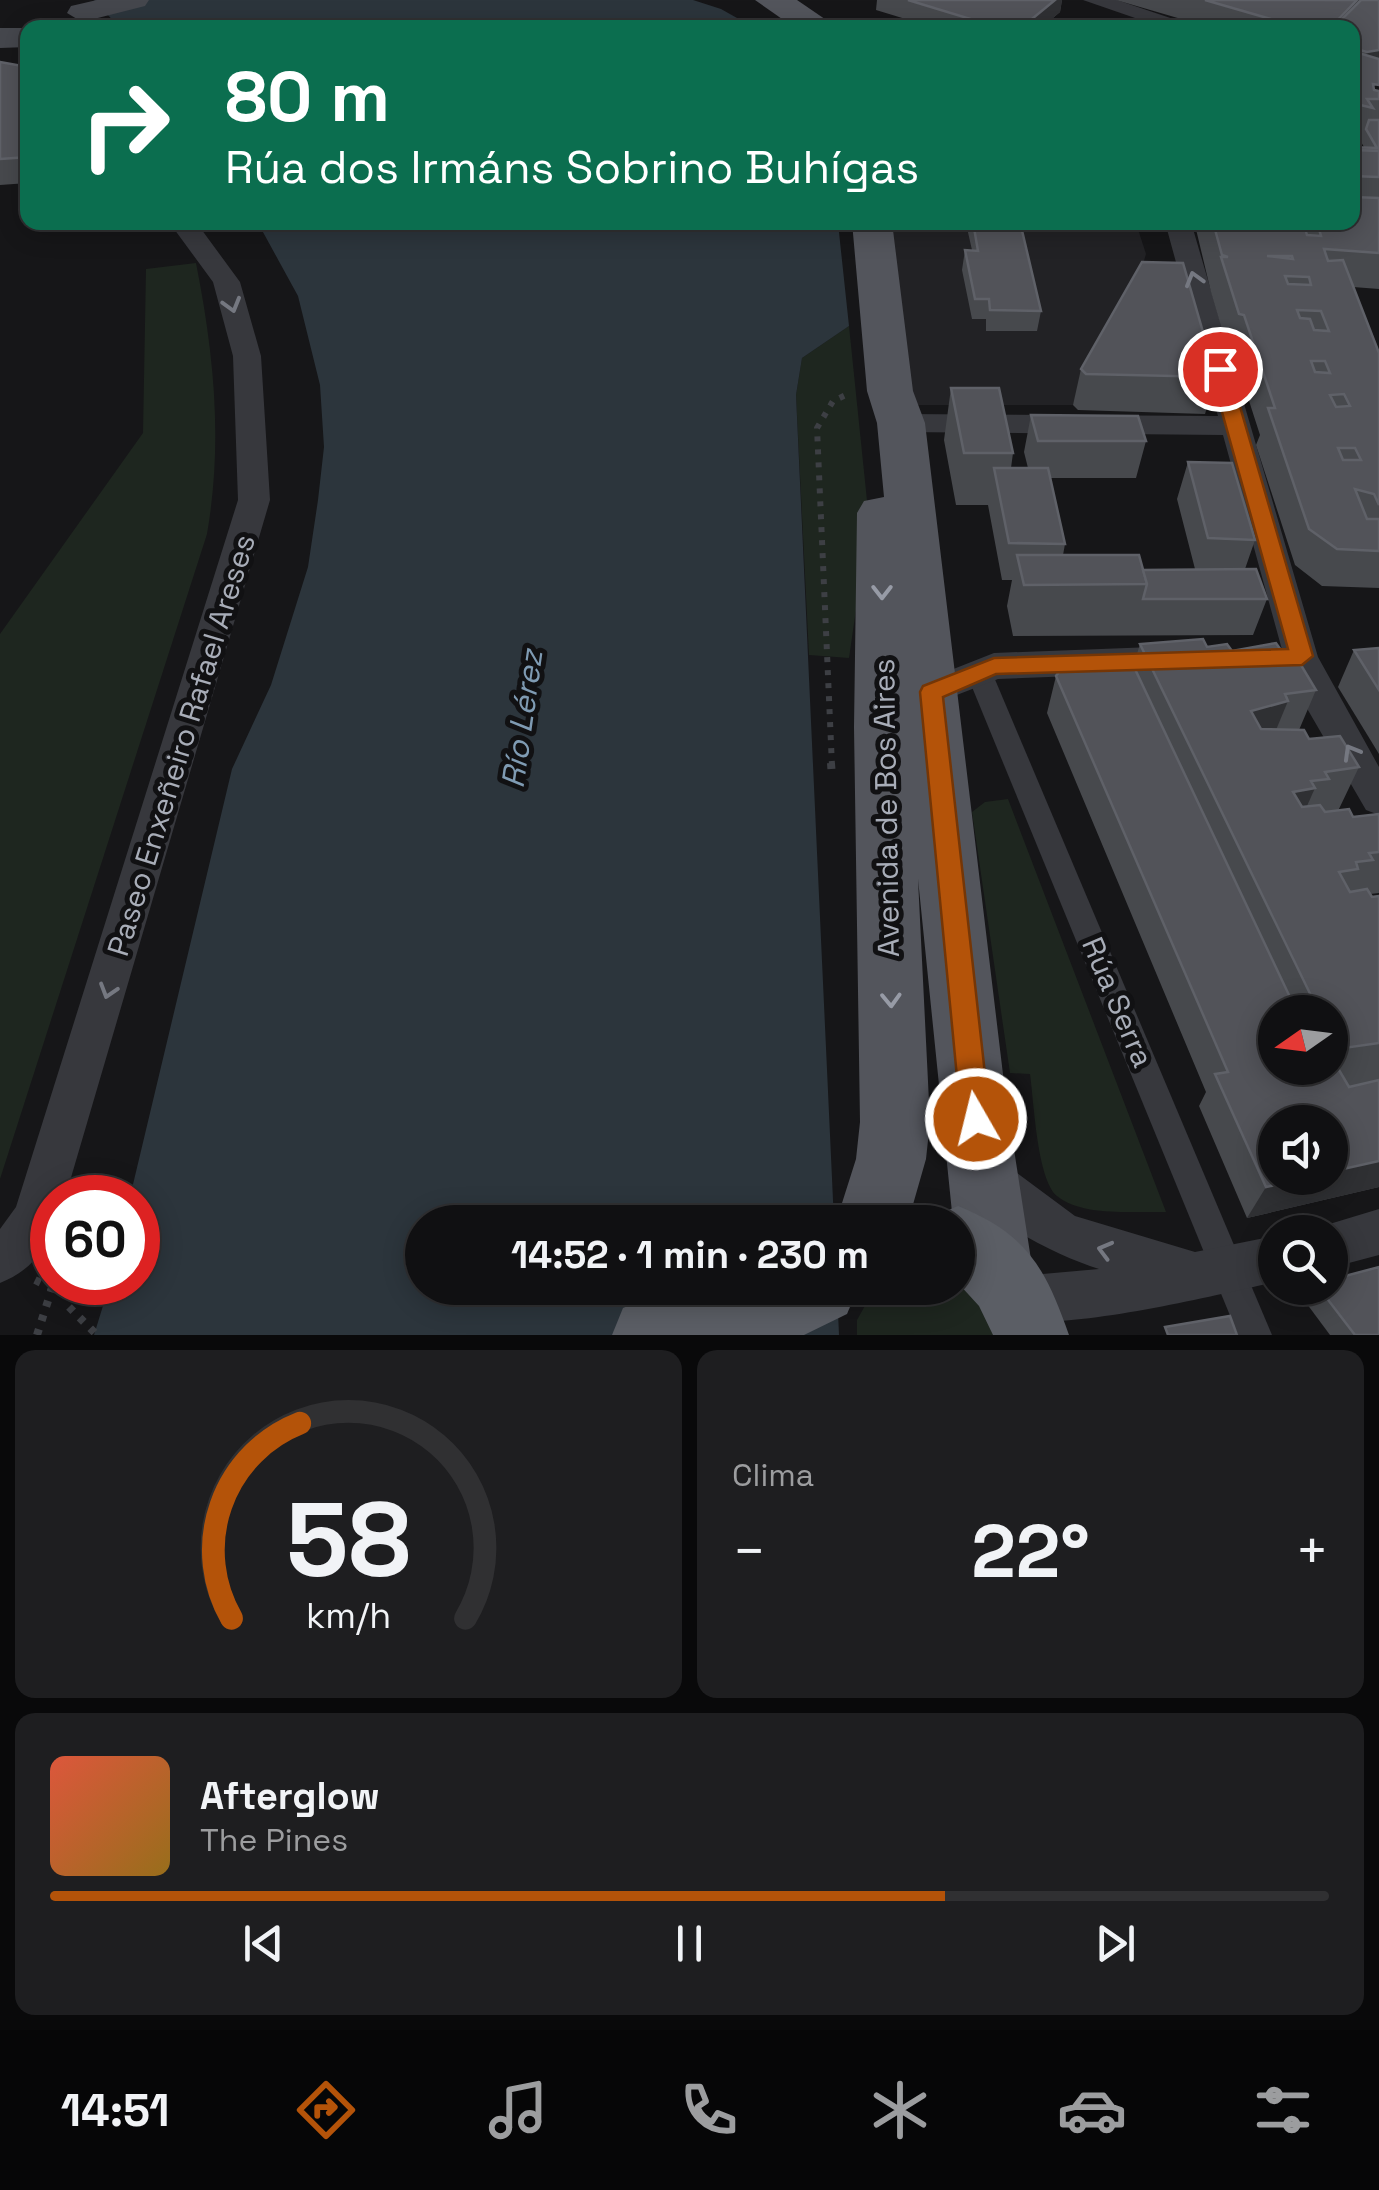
<!DOCTYPE html>
<html lang="es">
<head>
<meta charset="utf-8">
<style>
	body { margin:0; font-family:"Space Grotesk",sans-serif; background:#1e1e20; color:#f1f3f6; height:100vh; display:flex; flex-direction:column; font-size:38px; white-space:nowrap }
	* { box-sizing:border-box; margin:0 }
	p { font-size:32px; color:#9c9d9f }
	.icon { flex:none; width:55px; height:55px; fill:none; stroke:currentColor; stroke-width:2; stroke-linecap:round; stroke-linejoin:round }
	.map { position:relative; height:1335px; overflow:hidden }
	.details { display:flex; flex-direction:column; gap:15px; padding:15px; background:#09090a; flex:1 }
	.details>* { flex:none }
	.guide { position:absolute; left:20px; top:20px; width:1340px; height:210px; border-radius:20px; box-shadow:0 5px 25px #0003,0 0 0 2px #303032; background:#0b6e4f; color:#fff; overflow:hidden }
	.needle { width:65px; rotate:256deg }
	.tools { position:absolute; left:1258px; top:995px; display:grid; gap:20px }
	.tools a { display:grid; place-items:center; width:90px; height:90px; border-radius:50%; background:#101012; box-shadow:0 5px 25px #0003,0 0 0 2px #303032; font-size:50px }
	.speed { position:absolute; left:30px; top:1175px; display:flex; gap:20px; font-size:50px; font-weight:700; text-align:center }
	.speed>* { display:grid; place-content:center; width:130px; height:130px; border-radius:50%; background:#101012; box-shadow:0 5px 25px #0003,0 0 0 2px #303032; line-height:1 }
	.speed .limit { border:15px solid #d22; background:#fff; color:#111 }
	.pin { position:absolute; display:grid; place-items:center; width:85px; height:85px; color:#fff; margin:-42px; border:5px solid #fff; border-radius:50%; box-shadow:0 2px 10px #0007 }
	.me { position:absolute; width:110px; margin:-55px; rotate:352deg; stroke-linejoin:round; filter:drop-shadow(0 0 8px #0008) }
	.turn { display:flex; align-items:center; gap:35px; height:210px; padding:0 40px; font-size:45px }
	.turn .icon { width:130px; height:130px; stroke-width:2.5 }
	.turn b { display:block; font-size:70px; line-height:85px }
	.big { font-size:75px; font-weight:700; line-height:1.1 }
	.details .card { flex:1; display:flex; flex-direction:column; justify-content:center; gap:15px; min-width:0; padding:0 35px; border-radius:20px; background:#1e1e20 }
	.details .dial { align-items:center; gap:0 }
	.dial svg { height:260px; overflow:visible; fill:none; stroke:#303032; stroke-width:7; stroke-linecap:round; text-anchor:middle }
	.dial text { fill:#f1f3f6; stroke:none }
	.song { display:flex; align-items:center; gap:30px }
	.cover { width:120px; height:120px; border-radius:15px; background:linear-gradient(135deg,hsl(10 70% 55%),hsl(40 70% 35%)) }
	.played { height:10px; border-radius:5px; background:linear-gradient(90deg,#b45309 70%,#303032 70%) }
	.keys { display:flex; justify-content:space-around; direction:ltr }
	.heat { display:flex; justify-content:space-between; align-items:center; font-size:55px; direction:ltr }
	.details .tiles { flex:1; display:grid; gap:15px; grid-template-columns:1fr 1fr }
	.card:last-child { grid-column:span 2 }
	.trip { position:absolute; left:405px; top:1205px; width:570px; height:100px; border-radius:50px; background:#101012; box-shadow:0 5px 25px #0003,0 0 0 2px #303032; font-weight:700; line-height:100px; text-align:center }
	.tabs { display:flex; height:160px; justify-content:space-around; align-items:center; background:#060607; color:#9c9d9f }
	.tabs .icon { width:70px; height:70px }
	.tabs .active { color:#b45309 }
	.tabs b { font-size:45px; color:#f1f3f6 }
	.map>svg:first-child { display:block }
</style>
</head>
<body>
<div class="map">
<svg width="1379" height="1335" viewBox="0 0 1379 1335">
	<rect width="100%" height="100%" fill="#161618"/>
	<path fill="#222225" d="M889 223H1136L1146 254 1133 298 1073 405H909Z"/>
	<g fill="#1e261f">
		<path d="M196 263C214 354 223 442 207 534L0 1179V634L143 433 146 269Z"/>
		<path d="M849 326 869 520 849 658 809 655 796 395 802 358Z"/>
		<path d="M1008 799 1166 1212C1135 1211 1082 1217 1057 1196 1037 1179 1034 1102 1030 1074L1010 1073 972 812 985 802Z"/>
		<path d="M958 1281 984 1306 994 1335H857V1320L875 1288H958Z"/>
	</g>
	<g fill="#2c353c">
		<path d="M94 0H693L721 9 753 27 120 28Z"/>
		<path d="M258 223H838L849 326 802 358 796 395 834 1222H422V1288H837L839 1335H94L110 1283 138 1282V1198L130 1197 232 769 271 685 308 567 318 500 324 447 320 385 298 296Z"/>
	</g>
	<g fill="none" stroke-linecap="round" stroke-linejoin="round">
		<path stroke="#3d3f44" stroke-width="6" stroke-dasharray="5 8" stroke-linecap="butt" d="M832 766 817 428 833 401 848 394"/>
		<g stroke="#3d3f44" stroke-width="8" stroke-dasharray="6 9" stroke-linecap="butt">
			<path d="M831 763 832 777"/>
			<path d="M35 1280 52 1288"/>
			<path d="M69 1307 97 1335"/>
			<path d="M37 1335 54 1282"/>
		</g>
		<g fill="#37383d" fill-rule="evenodd">
			<path d="M1141 12 1154 15 1142 28H1125Z"/>
			<path d="M978 661 991 670 1272 1335H1238L965 670Z"/>
		</g>
		<g fill="#37383d" fill-rule="evenodd">
			<path d="M1083 0H1117L1200 28H1164Z"/>
			<path d="M169 222H196L240 282 261 356 270 500 65 1198H52C52 1240 41 1266 0 1283V1229L16 1207 238 500 233 356 213 282Z"/>
			<path d="M1165 222H1191L1318 657 1379 767V815L1366 810 1305 705 1284 657 1223 435 901 432 886 423 901 414 1218 416Z"/>
			<path d="M1179 646 1191 650 1196 659 1191 668 1179 672 998 679 931 705 918 701 913 692 918 683 994 653Z"/>
			<path d="M986 1155 1002 1162 1075 1216 1195 1252 1275 1236V1282C1216 1295 1053 1335 1003 1317L996 1300 1003 1283 1020 1276 1099 1269C1056 1255 982 1220 963 1177L970 1162Z"/>
			<path d="M1379 1209V1255L1330 1268V1232H1312L1313 1229Z"/>
		</g>
		<g fill="#45474d" fill-rule="evenodd">
			<path d="M97 0H149L145 6 82 22 67 13 71 6Z"/>
			<path d="M0 28H28V47L0 48Z"/>
		</g>
		<g fill="#53555c" fill-rule="evenodd">
			<path d="M755 0H797L838 28H795Z"/>
			<path d="M852 222H892L913 391 925 423 1005 1091 1032 1266 1021 1292 995 1303 969 1292 958 1266V1222H953L918 879 930 1122 926 1159 908 1222H836L856 1159 860 1122 854 727 857 513 864 501 884 497 877 423 867 391Z"/>
		</g>
		<g fill="#5b5e65" fill-rule="evenodd">
			<path d="M958 1206C1027 1234 1045 1267 1069 1335H993L979 1306 958 1283V1222H930L932 1217Z"/>
			<path d="M713 1288H858L847 1314 804 1335H612L623 1308 650 1297Z"/>
		</g>
	</g>
	<g fill="#47494d" fill-rule="evenodd">
		<path d="M877 0H1062L1060 12 1041 28H935L876 10Z"/>
		<path d="M1116 0H1379L1373 84 1374 90 1379 91V289L1353 287 1379 353V588L1322 586 1295 565 1256 445 1260 435 1233 351 1228 350 1211 292 1195 225 1196 222H1352V147H1364L1361 142 1352 140V28H1181L1188 21Z"/>
		<path d="M0 62 28 67V183L0 185Z"/>
		<path d="M46 222H119V227L50 232Z"/>
		<path d="M936 222H1020L1041 311 1037 331H986V319H972L962 270 965 250H972L967 228H937Z"/>
		<path d="M1081 369 1216 377 1205 414 1078 410 1073 405Z"/>
		<path d="M951 388 1013 453 1011 468H1028L1024 452 1031 415 1146 441 1136 478H1050L1065 544 1063 555 1143 570 1195 569 1177 499 1188 462 1255 540 1245 569 1267 599 1253 635 1013 636 1007 606 1012 580H1002L988 505H956L944 440Z"/>
		<path d="M1140 644 1207 647 1232 651 1283 653 1316 690 1299 730 1309 739 1359 767 1338 811 1353 817 1379 814V893L1370 894 1372 897 1379 896V1187L1247 1218 1199 1106 1206 1092 1047 713 1056 676 1133 667ZM1275 1012H1330V1068H1275Z"/>
		<path d="M1379 648V754L1338 687 1354 650Z"/>
		<path d="M1313 1288H1319L1379 1335H1330L1304 1300Z"/>
	</g>
	<g fill="#2f3033">
		<path d="M1055 0H1062L1060 12 1041 28H1021Z"/>
		<path d="M1357 0H1367L1346 28H1330Z"/>
		<path d="M1379 50V68L1361 71 1367 52Z"/>
		<path d="M1288 701 1269 747 1251 711Z"/>
		<path d="M1315 788 1295 833 1293 792Z"/>
		<path d="M1379 1161V1187L1247 1218 1266 1187 1307 1178H1330V1172Z"/>
	</g>
	<g fill="#525359" stroke="#5f6168" stroke-width="2.5" fill-rule="evenodd">
		<path d="M908 0H1055L1021 28H1000Z"/>
		<path d="M1205 0H1357L1330 28H1302Z"/>
		<path d="M1361 0H1379V50L1367 52 1352 48V28H1333Z"/>
		<path d="M1189 20 1214 28H1181Z"/>
		<path d="M1352 51 1379 59V85L1373 84 1374 90 1379 91V99H1367L1373 108 1352 103Z"/>
		<path d="M0 62 28 67V157L0 159Z"/>
		<path d="M1369 120H1379V151L1352 150V147L1377 148 1366 129Z"/>
		<path d="M1352 150 1379 151V177L1352 176Z"/>
		<path d="M1352 197 1379 198V253L1324 249 1328 261 1343 260 1379 353V505L1374 494 1355 489 1367 519H1379V551L1337 549 1309 529 1268 408H1275L1244 315 1239 314 1221 257H1228L1222 255 1213 222H1303L1307 235 1321 236 1317 222H1352ZM1267 256H1292L1293 259ZM1285 276 1309 277 1311 285 1288 284ZM1297 310 1321 311 1329 331 1314 330 1310 319 1300 318ZM1311 361H1325L1330 373 1315 372ZM1344 394 1350 406 1336 407 1330 395ZM1338 448H1355L1361 460H1343Z"/>
		<path d="M973 222H1020L1041 311 990 310 989 299H975L965 250 978 251Z"/>
		<path d="M1142 262 1183 263 1216 377 1086 374 1081 369Z"/>
		<path d="M951 388H999L1013 453H964Z"/>
		<path d="M1031 415 1138 416 1146 441H1038Z"/>
		<path d="M1188 462 1232 463 1255 540 1208 538Z"/>
		<path d="M994 468H1048L1065 544 1009 543Z"/>
		<path d="M1017 555H1139L1147 584 1024 585Z"/>
		<path d="M1256 569 1267 599H1143L1147 584 1143 570Z"/>
		<path d="M1203 639 1207 647 1227 644 1232 651 1276 643 1283 653 1292 650 1316 690 1285 694 1288 701 1251 711 1261 729 1304 730 1309 739 1340 736 1359 767 1325 772 1329 779 1311 781 1315 788 1293 792 1302 807 1320 805 1325 812 1349 809 1353 817 1379 814V852L1369 853 1373 860 1356 862 1358 869 1339 872 1350 892 1367 889 1372 897 1379 896V1043L1337 1049 1330 1036V1012H1319L1140 644Z"/>
		<path d="M1379 648V690L1354 650Z"/>
		<path d="M1117 657 1134 667 1297 1012H1275V1068H1330V1058H1332L1349 1087 1379 1080V1161L1330 1172V1122H1275V1178H1307L1266 1187 1215 1074 1228 1072 1056 676 1067 661Z"/>
		<path d="M1379 1267V1335H1355L1319 1288H1330V1280Z"/>
		<path d="M1230 1316 1237 1335H1168L1165 1327Z"/>
	</g>
	<defs><path id="oneway-chevron" d="M-2-3.5L2.5 0L-2 3.5" fill="none" stroke-width="1.6" stroke-linecap="round" stroke-linejoin="round" transform="scale(2.5)"/></defs>
	<g stroke="#757881">
		<use href="#oneway-chevron" transform="translate(1194 279) rotate(-106)"/>
		<use href="#oneway-chevron" transform="translate(232 305) rotate(74)"/>
		<use href="#oneway-chevron" transform="translate(1351 752) rotate(-120)"/>
		<use href="#oneway-chevron" transform="translate(108 991) rotate(107)"/>
		<use href="#oneway-chevron" transform="translate(1105 1250) rotate(-165)"/>
	</g>
	<g stroke="#979ba6">
		<use href="#oneway-chevron" transform="translate(882 592) rotate(90)"/>
		<use href="#oneway-chevron" transform="translate(891 1000) rotate(88)"/>
	</g>
	<path fill="#b45309" stroke="#753606" stroke-width="2.5" d="M1220 363 1229 369 1313 656 1302 665 996 674 943 697 990 1119 986 1129 976 1133 965 1129 961 1119 920 692 923 686 994 658 1288 649 1210 369Z"/>
	<g text-anchor="middle" dominant-baseline="central" stroke-width="10" stroke-linejoin="round" paint-order="stroke">
		<g font-size="30" fill="#a8adb8" stroke="#111113">
			<text transform="translate(181 745) rotate(-73)">Paseo Enxeñeiro Rafael Areses</text>
			<text transform="translate(886 808) rotate(-91)">Avenida de Bos Aires</text>
			<text transform="translate(1118 1002) rotate(67)">Rúa Serra</text>
		</g>
		<g font-size="32" font-style="italic" fill="#7f9bb3" stroke="#111113">
			<text transform="translate(522 719) rotate(-82)">Río Lérez</text>
		</g>
	</g>
</svg>
<div class="tools">
<a><svg class="needle" viewBox="-14 -14 28 28"><path d="M0-13l5 13h-10z" fill="#e53935"/><path d="M0 13l5-13h-10z" fill="#9c9d9f"/></svg></a>
<a><svg class="icon" aria-label="sound" viewBox="0 0 24 24"><path d="M4 9h4l5-4v14l-5-4H4zM17 9q2 3 0 6"/></svg></a>
<a><svg class="icon" aria-label="search" viewBox="0 0 24 24"><circle cx="10" cy="10" r="6"/><path d="M15 15l6 6"/></svg></a>
</div>
<div class="speed"><div class="limit">60</div></div>
<div class="pin" style="left:1220px;top:369px;background:#d93025"><svg class="icon" aria-label="arrive" viewBox="0 0 24 24"><path d="M6 21V4h12l-3 4 3 4H6"/></svg></div>
<svg class="me" style="left:976px;top:1119px" viewBox="-20 -20 40 40"><circle r="17" fill="#b45309" stroke="#fff" stroke-width="3"/><path d="M0-11L8 9 0 5-8 9z" fill="#fff"/></svg>
<div class="trip">14:52 · 1 min · 230 m</div>
<div class="guide">
<div class="turn"><svg class="icon" aria-label="right" viewBox="0 0 24 24"><path d="M7 20v-9h11M14 6l5 5-5 5"/></svg><div><b>80 m</b>Rúa dos Irmáns Sobrino Buhígas</div></div>
</div>
</div>
<section class="details">
<div class="tiles">
<div class="card dial"><svg viewBox="0 0 100 80">
<path d="M14 69A42 42 0 1 1 86 69"/>
<path d="M14 69A42 42 0 0 1 35 9" stroke="#b45309"/>
<text x="50" y="56" font-size="32" font-weight="700">58</text>
<text x="50" y="72" font-size="11">km/h</text>
</svg></div>
<div class="card"><p>Clima</p>
<div class="heat"><a>−</a><b class="big">22°</b><a>+</a></div>
</div>
<div class="card">
<div class="song"><i class="cover"></i><div><b>Afterglow</b><p>The Pines</p></div></div>
<div class="played"></div>
<div class="keys"><svg class="icon" aria-label="previous" viewBox="0 0 24 24"><path d="M18 5L8 12l10 7zM5 5v14"/></svg><svg class="icon" aria-label="pause" viewBox="0 0 24 24"><path d="M8 5v14M16 5v14"/></svg><svg class="icon" aria-label="next" viewBox="0 0 24 24"><path d="M6 5l10 7-10 7zM19 5v14"/></svg></div>
</div>
</div>
</section>
<nav class="tabs">
<b>14:51</b>
<svg class="icon active" aria-label="directions" viewBox="0 0 24 24"><path d="M12 3l9 9-9 9-9-9zM9 14v-3h6M13 9l2 2-2 2"/></svg>
<svg class="icon" aria-label="music" viewBox="0 0 24 24"><path d="M9 18V5l10-2v13"/><circle cx="6" cy="18" r="3"/><circle cx="16" cy="16" r="3"/></svg>
<svg class="icon" aria-label="phone" viewBox="0 0 24 24"><path d="M5 4h4l2 5-3 2q2 4 5 5l2-3 5 2v4C11 20 4 13 5 4z"/></svg>
<svg class="icon" aria-label="climate" viewBox="0 0 24 24"><path d="M12 3v18M4 7l16 10M4 17L20 7"/></svg>
<svg class="icon" aria-label="car" viewBox="0 0 24 24"><path d="M5 17H2v-5l4-1 3-4h7l3 4 3 1v5h-3M9 17h6M6 11h13"/><circle cx="7" cy="17" r="2"/><circle cx="17" cy="17" r="2"/></svg>
<svg class="icon" aria-label="filters" viewBox="0 0 24 24"><path d="M4 7h16M4 17h16"/><circle cx="9" cy="7" r="2"/><circle cx="15" cy="17" r="2"/></svg>
</nav>
</body>
</html>
